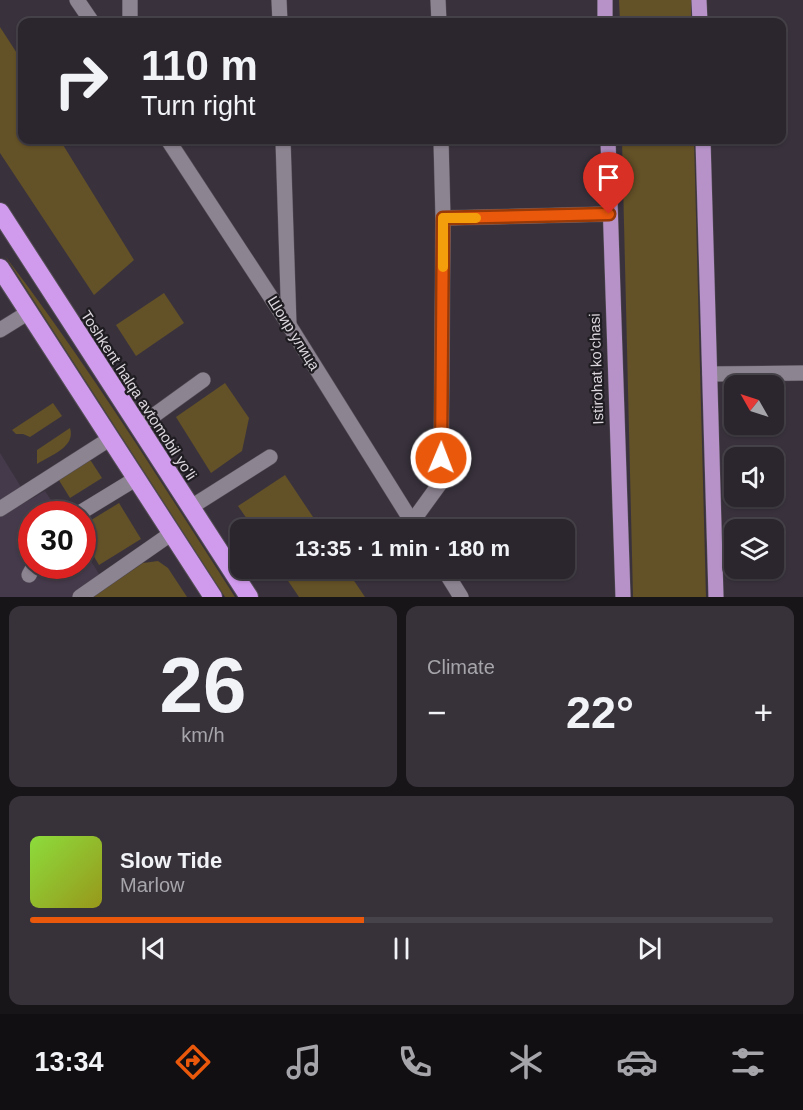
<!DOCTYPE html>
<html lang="en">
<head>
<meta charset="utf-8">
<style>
	body { margin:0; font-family:Arial,sans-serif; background:#37323a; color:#f1f3f6; height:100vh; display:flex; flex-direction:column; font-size:22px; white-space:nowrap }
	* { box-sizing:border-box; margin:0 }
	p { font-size:20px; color:#a6a5aa }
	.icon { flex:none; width:33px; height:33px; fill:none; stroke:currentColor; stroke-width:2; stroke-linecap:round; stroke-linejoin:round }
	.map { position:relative; height:597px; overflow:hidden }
	.details { display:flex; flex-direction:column; gap:9px; padding:9px; background:#181519; flex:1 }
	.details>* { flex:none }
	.guide { position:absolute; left:18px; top:18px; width:768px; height:126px; border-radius:12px; box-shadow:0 2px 4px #0004,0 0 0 2px #47434a; background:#2b262e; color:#f1f3f6; overflow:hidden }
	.needle { width:39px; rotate:309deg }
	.buttons { position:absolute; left:724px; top:375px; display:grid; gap:12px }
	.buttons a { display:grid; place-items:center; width:60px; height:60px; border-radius:12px; background:#2b262e; box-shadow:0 2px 4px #0004,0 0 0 2px #47434a; font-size:30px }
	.speed { position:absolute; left:18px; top:501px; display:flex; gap:12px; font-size:30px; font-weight:700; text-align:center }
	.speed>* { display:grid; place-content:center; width:78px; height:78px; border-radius:50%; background:#2b262e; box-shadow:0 2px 4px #0004,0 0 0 2px #47434a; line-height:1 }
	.speed .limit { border:9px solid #d22; background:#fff; color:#111 }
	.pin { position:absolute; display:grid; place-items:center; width:51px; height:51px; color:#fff; margin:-62px -26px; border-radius:50% 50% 50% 0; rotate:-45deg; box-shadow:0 0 6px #0007 }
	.pin .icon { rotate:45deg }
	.me { position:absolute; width:66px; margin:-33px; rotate:1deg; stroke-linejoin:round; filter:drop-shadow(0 0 4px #0008) }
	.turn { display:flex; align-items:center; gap:21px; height:126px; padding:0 24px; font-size:27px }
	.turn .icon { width:78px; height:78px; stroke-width:2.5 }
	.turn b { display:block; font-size:42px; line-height:51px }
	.big { font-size:45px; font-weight:600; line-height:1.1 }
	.details .tile { flex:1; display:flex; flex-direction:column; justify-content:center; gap:9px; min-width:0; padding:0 21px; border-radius:12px; background:#37323a }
	.details .dial { align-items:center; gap:0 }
	.dial b { font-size:78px; line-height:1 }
	.song { display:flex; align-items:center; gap:18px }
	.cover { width:72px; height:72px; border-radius:9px; background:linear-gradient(135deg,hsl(90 70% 55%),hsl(60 70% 35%)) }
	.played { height:6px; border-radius:3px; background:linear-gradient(90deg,#ea580c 45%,#47434a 45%) }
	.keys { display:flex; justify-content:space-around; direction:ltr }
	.heat { display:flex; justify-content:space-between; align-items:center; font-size:33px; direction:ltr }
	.details .tiles { flex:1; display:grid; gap:9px; grid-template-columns:1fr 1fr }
	.tile:last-child { grid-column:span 2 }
	.trip { position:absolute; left:230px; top:519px; width:345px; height:60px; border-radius:12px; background:#2b262e; box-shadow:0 2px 4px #0004,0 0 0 2px #47434a; font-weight:600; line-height:60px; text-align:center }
	.menu { display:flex; height:96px; justify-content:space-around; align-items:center; background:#110f12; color:#a6a5aa }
	.menu .icon { width:42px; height:42px }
	.menu .current { color:#ea580c }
	.menu b { font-size:27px; color:#f1f3f6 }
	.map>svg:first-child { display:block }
</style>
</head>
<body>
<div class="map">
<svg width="803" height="597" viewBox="0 0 803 597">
	<rect width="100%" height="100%" fill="#39323d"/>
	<g fill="#453a4b">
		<path d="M0 453 24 492 0 507Z"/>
		<path d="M45 491 60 514H32V566H82L83 548 113 597H0V517Z"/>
	</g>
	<g fill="#635127">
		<path d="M619 0H691V22H620Z"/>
		<path d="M0 27 22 61V65L17 69 22 78V140H60L134 260 94 295 0 153Z"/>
		<path d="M622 140H694L706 597H633Z"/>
		<path d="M5 256C88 365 161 482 235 597H225Z"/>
		<path d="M164 293 184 323 136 356 116 325Z"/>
		<path d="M225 383 249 418 242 451 211 473 176 417Z"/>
		<path d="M53 403 62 416 30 437 23 434H16L12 430Z"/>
		<path d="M70 428C76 447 51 455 37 464V450Z"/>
		<path d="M83 460 91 461 102 478 70 498 57 477Z"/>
		<path d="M285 475 321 529H254L238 506Z"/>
		<path d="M119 503 141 539 99 565 83 538V525Z"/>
		<path d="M158 561 168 568 187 597H93L143 563Z"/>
		<path d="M280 569H346L365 597H299Z"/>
	</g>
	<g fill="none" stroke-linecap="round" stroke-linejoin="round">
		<g stroke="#554f58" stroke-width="16">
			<g id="minor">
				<path d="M77 0 92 22"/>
				<path d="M130 0V22"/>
				<path d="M279 0 280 22"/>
				<path d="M438 0 439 22"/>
				<path d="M168 140 289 325 417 530"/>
				<path d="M283 140 289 325"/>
				<path d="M443 218 609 214"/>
				<path d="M0 330 29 312"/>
				<path d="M710 374 803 373"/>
				<path d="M138 427 203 380"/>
				<path d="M191 507 270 457"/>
				<path d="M0 509 111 438"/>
				<path d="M78 514 137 478"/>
				<path d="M412 522 441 482 443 218 441 140"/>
				<path d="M443 568 461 597"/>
				<path d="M29 575 34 566"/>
				<path d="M80 597 172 533"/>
			</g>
		</g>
		<g stroke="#554f58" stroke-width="16">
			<g id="major">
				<path d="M605 0V22"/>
				<path d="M699 0 700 22"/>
				<path d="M608 140 623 597"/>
				<path d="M703 140 716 597"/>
			</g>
		</g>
		<g stroke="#554f58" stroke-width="20">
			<g id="highway">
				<path d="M0 212 249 597"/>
				<path d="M0 268 213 597"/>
			</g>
		</g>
		<use href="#minor" stroke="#8d8491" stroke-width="15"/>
		<use href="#major" stroke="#b692c8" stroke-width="15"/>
		<use href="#highway" stroke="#d19bed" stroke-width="18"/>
	</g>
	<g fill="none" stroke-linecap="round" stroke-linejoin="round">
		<g stroke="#983908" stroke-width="15">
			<path id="route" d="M441 458 443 218 609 214"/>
		</g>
		<use href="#route" stroke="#ea580c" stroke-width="10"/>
		<path stroke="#f59e0b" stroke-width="10" d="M443 267V218H476"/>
	</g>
	<g text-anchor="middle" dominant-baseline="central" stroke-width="4.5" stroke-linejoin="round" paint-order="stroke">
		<g font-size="15" fill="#dbd6dd" stroke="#1f1c21">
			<text transform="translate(294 333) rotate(58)">Шоир улица</text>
			<text transform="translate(596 369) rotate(-92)">Istirohat ko'chasi</text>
			<text transform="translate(139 395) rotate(57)">Toshkent halqa avtomobil yo'li</text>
		</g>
	</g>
</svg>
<div class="buttons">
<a><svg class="needle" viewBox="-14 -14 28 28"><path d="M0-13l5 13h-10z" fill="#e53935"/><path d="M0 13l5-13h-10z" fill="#a6a5aa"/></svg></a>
<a><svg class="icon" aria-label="sound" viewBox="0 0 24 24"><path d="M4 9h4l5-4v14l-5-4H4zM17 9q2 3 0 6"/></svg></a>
<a><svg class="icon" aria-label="layers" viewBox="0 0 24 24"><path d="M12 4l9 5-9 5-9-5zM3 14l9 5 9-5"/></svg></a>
</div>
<div class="speed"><div class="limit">30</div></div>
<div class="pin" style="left:609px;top:214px;background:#d93025"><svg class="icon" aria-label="arrive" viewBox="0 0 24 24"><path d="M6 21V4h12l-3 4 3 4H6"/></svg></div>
<svg class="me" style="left:441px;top:458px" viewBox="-20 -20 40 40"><circle r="17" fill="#ea580c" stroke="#fff" stroke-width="3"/><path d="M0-11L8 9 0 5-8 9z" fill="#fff"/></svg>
<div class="trip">13:35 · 1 min · 180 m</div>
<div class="guide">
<div class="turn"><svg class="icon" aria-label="right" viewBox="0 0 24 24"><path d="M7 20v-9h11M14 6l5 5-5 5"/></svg><div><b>110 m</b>Turn right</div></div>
</div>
</div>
<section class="details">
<div class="tiles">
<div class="tile dial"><b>26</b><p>km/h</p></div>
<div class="tile"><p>Climate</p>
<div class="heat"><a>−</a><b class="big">22°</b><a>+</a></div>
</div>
<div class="tile">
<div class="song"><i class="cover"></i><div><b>Slow Tide</b><p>Marlow</p></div></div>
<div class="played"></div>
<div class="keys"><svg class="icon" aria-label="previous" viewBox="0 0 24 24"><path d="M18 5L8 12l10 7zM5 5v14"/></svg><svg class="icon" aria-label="pause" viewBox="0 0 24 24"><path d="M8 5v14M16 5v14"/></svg><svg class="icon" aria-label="next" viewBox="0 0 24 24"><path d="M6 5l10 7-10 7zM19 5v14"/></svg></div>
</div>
</div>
</section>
<nav class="menu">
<b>13:34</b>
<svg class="icon current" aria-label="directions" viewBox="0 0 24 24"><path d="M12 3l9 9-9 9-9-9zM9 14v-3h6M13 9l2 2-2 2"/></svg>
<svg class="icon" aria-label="music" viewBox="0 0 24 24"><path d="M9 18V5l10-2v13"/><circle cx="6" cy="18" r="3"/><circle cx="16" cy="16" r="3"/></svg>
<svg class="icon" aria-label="phone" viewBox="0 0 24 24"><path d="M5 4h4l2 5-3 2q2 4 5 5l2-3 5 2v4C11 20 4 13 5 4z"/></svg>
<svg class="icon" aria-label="climate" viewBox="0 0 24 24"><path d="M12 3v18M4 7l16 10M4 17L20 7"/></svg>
<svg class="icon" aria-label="car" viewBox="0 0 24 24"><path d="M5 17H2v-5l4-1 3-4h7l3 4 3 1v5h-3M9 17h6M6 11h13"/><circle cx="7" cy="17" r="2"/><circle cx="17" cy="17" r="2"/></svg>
<svg class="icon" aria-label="filters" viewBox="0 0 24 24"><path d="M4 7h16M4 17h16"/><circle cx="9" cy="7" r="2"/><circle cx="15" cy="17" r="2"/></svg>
</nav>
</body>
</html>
